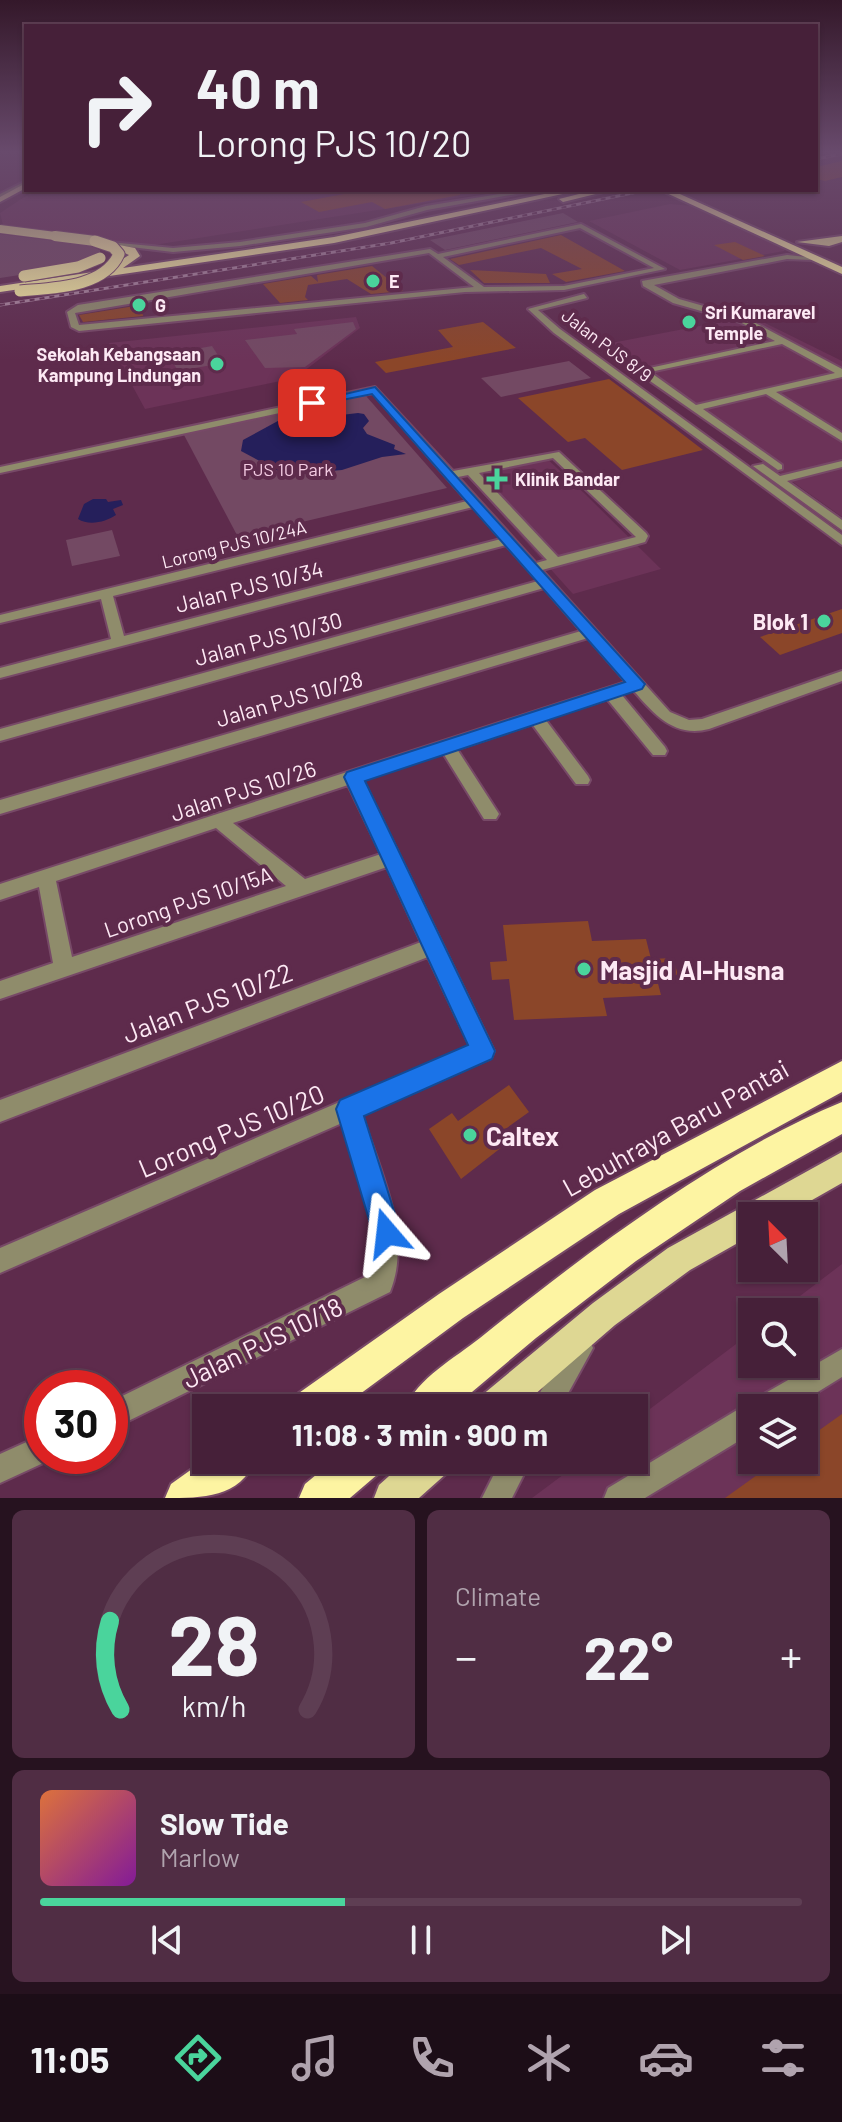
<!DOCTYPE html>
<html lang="en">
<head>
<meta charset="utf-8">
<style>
	body { margin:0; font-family:Barlow,sans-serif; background:#502d44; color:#f1f3f6; height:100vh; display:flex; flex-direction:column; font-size:30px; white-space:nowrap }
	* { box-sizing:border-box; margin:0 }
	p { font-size:26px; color:#b0a3ae }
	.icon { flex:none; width:44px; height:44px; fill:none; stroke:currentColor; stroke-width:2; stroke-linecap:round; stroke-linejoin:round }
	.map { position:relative; height:1498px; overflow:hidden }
	.drawer { display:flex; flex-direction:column; gap:12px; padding:12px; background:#26121f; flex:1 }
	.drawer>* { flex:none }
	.top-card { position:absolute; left:24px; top:24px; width:794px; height:168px; border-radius:0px; box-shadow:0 2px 6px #0004,0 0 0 2px #5e3e53; background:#462039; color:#f1f3f6; overflow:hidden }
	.needle { width:52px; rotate:336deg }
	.buttons { position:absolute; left:738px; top:1202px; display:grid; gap:16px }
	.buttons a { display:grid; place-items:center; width:80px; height:80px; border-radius:0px; background:#462039; box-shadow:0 2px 6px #0004,0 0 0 2px #5e3e53; font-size:40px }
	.speed { position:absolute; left:24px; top:1370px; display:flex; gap:16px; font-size:40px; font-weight:700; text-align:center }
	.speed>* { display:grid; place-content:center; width:104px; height:104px; border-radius:50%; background:#462039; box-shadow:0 2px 6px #0004,0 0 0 2px #5e3e53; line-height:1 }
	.speed .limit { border:12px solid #d22; background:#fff; color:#111 }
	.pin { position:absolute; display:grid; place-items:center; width:68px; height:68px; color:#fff; margin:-34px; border-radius:16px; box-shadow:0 4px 12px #0006 }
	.me { position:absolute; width:88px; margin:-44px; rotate:343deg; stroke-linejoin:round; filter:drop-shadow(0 0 6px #0008) }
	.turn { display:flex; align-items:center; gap:28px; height:168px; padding:0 40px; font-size:36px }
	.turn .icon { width:104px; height:104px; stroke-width:2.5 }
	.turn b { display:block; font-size:56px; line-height:68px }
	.big { font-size:60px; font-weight:700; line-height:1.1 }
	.drawer .tile { flex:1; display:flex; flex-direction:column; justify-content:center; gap:12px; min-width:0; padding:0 28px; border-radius:12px; background:#502d44 }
	.drawer .dial { align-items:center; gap:0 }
	.dial svg { height:208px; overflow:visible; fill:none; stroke:#5e3e53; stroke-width:7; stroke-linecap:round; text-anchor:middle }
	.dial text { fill:#f1f3f6; stroke:none }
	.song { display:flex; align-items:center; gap:24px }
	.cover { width:96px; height:96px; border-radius:12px; background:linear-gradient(135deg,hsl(20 70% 55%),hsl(290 70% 35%)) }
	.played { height:8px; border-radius:4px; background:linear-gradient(90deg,#4ad49c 40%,#5e3e53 40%) }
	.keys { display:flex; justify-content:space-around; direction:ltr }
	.heat { display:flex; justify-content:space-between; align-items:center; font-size:44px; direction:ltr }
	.drawer .tiles { flex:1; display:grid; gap:12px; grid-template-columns:1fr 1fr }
	.tile:last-child { grid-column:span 2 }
	.trip { position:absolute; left:192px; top:1394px; width:456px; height:80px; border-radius:0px; background:#462039; box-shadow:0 2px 6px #0004,0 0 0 2px #5e3e53; font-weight:700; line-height:80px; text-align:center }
	.dock { display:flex; height:128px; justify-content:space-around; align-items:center; background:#1c0d17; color:#b0a3ae }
	.dock .icon { width:56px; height:56px }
	.dock .selected { color:#4ad49c }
	.dock b { font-size:36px; color:#f1f3f6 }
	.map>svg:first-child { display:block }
</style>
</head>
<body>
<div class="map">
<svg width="842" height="1498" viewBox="0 0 842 1498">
	<rect width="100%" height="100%" fill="#5e2b4c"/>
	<g fill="#6c3358" fill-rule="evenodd">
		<path d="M35 190H506L141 247 3 225 0 213Z"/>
		<path d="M670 204 692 206 786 248 784 251 680 270 589 221Z"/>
		<path d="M751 316 842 361V517L601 345Z"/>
		<path d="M356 317 360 328 295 378 145 409 109 343Z"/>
		<path d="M544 456 585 494 661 569 573 594 465 474Z"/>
		<path d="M842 1264V1498H532L583 1460H634V1421L752 1332V1364H804V1312H779ZM752 1408H804V1460H752Z"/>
	</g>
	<g fill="#734963">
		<path d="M563 213 578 222 445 250 430 240Z"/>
		<path d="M0 234 88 245 100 250V253L59 269 0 278Z"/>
		<path d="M353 322 356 329 305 367 265 368 245 340 297 334 294 329Z"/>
		<path d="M212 346 223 363 178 371 168 354Z"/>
		<path d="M569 361 591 378 501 397 481 378Z"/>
		<path d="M366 396 447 488 238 537 184 435Z"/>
		<path d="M112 530 120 556 72 566 66 540Z"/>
	</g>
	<g fill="#251f5b">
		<path d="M358 413 364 414 369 421 363 428 367 434 395 445 394 449 406 454 382 457 342 470 295 474 278 471 241 451 243 440 287 416 316 418Z"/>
		<path d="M93 499H106L108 502 121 500 123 505 113 509 116 515C106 522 89 526 78 519L84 504Z"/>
	</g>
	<g fill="#8b4629">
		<path d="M842 161V177L825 181 816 179V167Z"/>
		<path d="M366 190H460V195L385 209 372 202 319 212 301 202Z"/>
		<path d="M561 235 625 271 566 282 552 274 582 269 541 248 459 265 450 259Z"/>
		<path d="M735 242 765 256 743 260 714 245Z"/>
		<path d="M372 266 403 291 371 294 347 279 308 285 305 297 308 300 280 303 263 284 311 276 318 282 317 275Z"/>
		<path d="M470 270 546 274 550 283H484Z"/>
		<path d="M141 305 143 316 83 322 79 315Z"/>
		<path d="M483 322 516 348 386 373 375 362 453 347 438 330Z"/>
		<path d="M609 379 664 420 703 450 622 470 585 438 568 442 518 398Z"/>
		<path d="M842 609V633L780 655 760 637Z"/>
		<path d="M588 921 592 941 646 939 651 959 673 958 678 975 656 976 661 995 603 998 607 1016 514 1020 509 979 492 980 490 962 507 961 503 925Z"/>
		<path d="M509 1085 529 1112 504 1130 511 1140 461 1179 429 1129 452 1113 458 1121Z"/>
		<path d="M842 1414V1498H725L778 1460H804V1441Z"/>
	</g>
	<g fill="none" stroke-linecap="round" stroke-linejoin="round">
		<g stroke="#774967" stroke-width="4">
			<g id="minor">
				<path d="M26 181V185L0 199V194Z"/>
				<path d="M524 190 533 191 427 210 366 227 240 246 173 252 105 244 109 242 173 248 240 242 365 223 426 206Z"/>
				<path d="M581 224 665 269 564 290 465 292 79 331 71 327 67 312 78 305 430 249 438 254ZM580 228 654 268 564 286 484 287 443 257ZM429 253 474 287 79 325 75 313Z"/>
				<path d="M787 255 817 258 813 260 787 259 654 285 679 299 746 318 842 369V377L776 392 842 433V441L766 394 703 409 782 465V469L778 470 640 374 631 372 775 341 740 322 673 303 643 286 642 281ZM782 344 835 373 696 405 650 372Z"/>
				<path d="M584 294 587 298 538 310 560 329 842 535V545L554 333 528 309Z"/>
				<path d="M375 387 453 471 559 452 646 533 648 536 645 542 542 570 670 712 689 720 702 719 842 671V681L709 729C674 738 654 714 633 690L621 694 665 747 667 751 665 755H653L607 699 545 719 588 776 590 780 588 784H576L532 724 457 749 499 814 496 819H484L443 753 363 780 494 1051 491 1058 362 1115C379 1169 413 1236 390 1292L110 1430V1402L369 1275 375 1233 342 1123 0 1273V1248L470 1046 428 957 0 1122V1100L421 942 387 867 0 999V981L53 963 39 887 0 900V884L626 682 588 638 0 814V800L581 631 544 588 0 741V729L538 581 506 545 0 678V668L111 639 101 599 0 623V615L467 501 373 393 0 473V467ZM553 458 636 537 558 557 479 473ZM468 475 547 560 536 563 458 477ZM473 507 501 539 124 636 113 596ZM348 785 381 854 305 879 233 823ZM216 828 286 886 72 957 56 881Z"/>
				<path d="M842 461V467L787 481 842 520V530L753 466 763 464 780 476Z"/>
				<path d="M580 1335 589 1339 593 1348 560 1408H531L571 1339Z"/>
				<path d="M842 1349V1377L792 1408H752V1433L645 1498H604L608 1488 742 1407 755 1404 757 1398Z"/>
				<path d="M42 1435V1456H53L52 1459 0 1483V1454Z"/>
				<path d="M501 1460H531L512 1498H482Z"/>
			</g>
		</g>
		<g stroke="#774967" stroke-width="4">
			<g id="major">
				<path d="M26 183V188L0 202V197Z"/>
				<path d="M842 236V242L829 246 797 242Z"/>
				<path d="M842 1152V1183L784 1216H752V1235L690 1270 615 1325 519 1408H476L481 1396 593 1303 668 1248Z"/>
				<path d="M407 1460H452L447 1473 419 1498H374L379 1485Z"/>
			</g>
		</g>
		<g stroke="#774967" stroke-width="4">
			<g id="highway">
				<path d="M564 190H581L334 243 0 292V286L113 269V265L129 255 114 248 119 245 135 248 140 256 123 268 334 237Z"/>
				<path d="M595 190H612L563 202 559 199Z"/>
				<path d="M660 190H671L842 267V274Z"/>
				<path d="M842 1061V1092L619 1214 463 1318 341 1408H290L296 1395 439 1294 595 1190Z"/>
				<path d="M842 1102V1134L740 1191 636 1261 536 1338 453 1408H405C417 1379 456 1357 480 1338 586 1253 716 1154 842 1102Z"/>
				<path d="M206 1459 256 1460C239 1498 203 1498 165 1498L171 1484Z"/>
				<path d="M334 1460H383L378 1474 350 1498H299L305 1484Z"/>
			</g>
		</g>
		<use href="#minor" fill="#8f8c6b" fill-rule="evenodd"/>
		<use href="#major" fill="#ded793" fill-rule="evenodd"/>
		<use href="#highway" fill="#fdf4a2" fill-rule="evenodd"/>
		<g stroke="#ab879e" stroke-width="3">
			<g id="rail">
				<path d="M816 159 842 154"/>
				<path d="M0 305 391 243 647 190"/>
			</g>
		</g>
		<use href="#rail" stroke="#5e2b4c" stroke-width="2" stroke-dasharray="5" stroke-linecap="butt"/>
		<g stroke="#774967" stroke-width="10" stroke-linecap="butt">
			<path id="major-bridge-far1" d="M0 229 71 238"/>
		</g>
		<g stroke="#774967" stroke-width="12" stroke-linecap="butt">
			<path id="major-bridge" d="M55 236 95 241"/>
		</g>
		<g stroke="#774967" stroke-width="13" stroke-linecap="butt">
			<g id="highway-bridge">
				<path d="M24 276 78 267 100 258"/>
				<path d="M20 291C52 288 104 288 119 254L113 247 95 241"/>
			</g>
		</g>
		<use href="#major-bridge-far1" stroke="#ded793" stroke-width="8"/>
		<use href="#major-bridge" stroke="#ded793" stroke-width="10"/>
		<use href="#highway-bridge" stroke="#fdf4a2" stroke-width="11"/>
	</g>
	<linearGradient id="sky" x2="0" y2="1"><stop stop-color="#34182a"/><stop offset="0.42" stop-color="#684a6c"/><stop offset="1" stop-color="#684a6c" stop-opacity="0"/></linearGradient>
	<rect width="842" height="361" fill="url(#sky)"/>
	<path fill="#1a73e8" stroke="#114b97" stroke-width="2" d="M375 387 645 684 642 689 365 781 495 1051 492 1059 364 1116 401 1233 397 1243 387 1247 377 1243 373 1233 336 1109 340 1100 468 1045 344 777 347 772 625 682 372 394 312 406 306 403Z"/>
	<g fill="#4ad49c" stroke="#5e2b4c" stroke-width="3">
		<circle cx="373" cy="281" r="8"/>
		<circle cx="139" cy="305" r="8"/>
		<circle cx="689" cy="322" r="8"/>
		<circle cx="217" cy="364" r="8"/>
		<path d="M493 467h8v8h8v8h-8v8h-8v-8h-8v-8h8z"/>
		<circle cx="824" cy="621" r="8"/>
		<circle cx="584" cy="969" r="8"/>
		<circle cx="470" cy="1135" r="8"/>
	</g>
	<g text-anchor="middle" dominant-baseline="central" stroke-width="8" stroke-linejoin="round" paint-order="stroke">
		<g font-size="18" font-weight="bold" fill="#fde9f4" stroke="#5e2b4c" text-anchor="start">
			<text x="389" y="281">E</text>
			<text x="155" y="305">G</text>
			<text x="705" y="312">Sri Kumaravel<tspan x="705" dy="21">Temple</tspan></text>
			<text x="201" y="354" text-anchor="end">Sekolah Kebangsaan<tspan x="201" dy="21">Kampung Lindungan</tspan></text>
			<text x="515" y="479">Klinik Bandar</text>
		</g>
		<g font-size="18" fill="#fde9f4" stroke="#5e2b4c">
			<text transform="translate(607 345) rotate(37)">Jalan PJS 8/9</text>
			<text transform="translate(234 544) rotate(-14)">Lorong PJS 10/24A</text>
		</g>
		<g font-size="18" fill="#f4cce3" stroke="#5e2b4c">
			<text x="288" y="469">PJS 10 Park</text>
		</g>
		<g font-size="22" fill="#fde9f4" stroke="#5e2b4c">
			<text transform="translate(249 586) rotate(-14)">Jalan PJS 10/34</text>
			<text transform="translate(268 638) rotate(-15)">Jalan PJS 10/30</text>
			<text transform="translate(289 698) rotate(-16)">Jalan PJS 10/28</text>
			<text transform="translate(243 790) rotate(-18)">Jalan PJS 10/26</text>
			<text transform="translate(188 901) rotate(-19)">Lorong PJS 10/15A</text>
		</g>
		<g font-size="22" font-weight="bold" fill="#fde9f4" stroke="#5e2b4c" text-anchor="end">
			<text x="808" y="621">Blok 1</text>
		</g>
		<g font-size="26" font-weight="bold" fill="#fde9f4" stroke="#5e2b4c" text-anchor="start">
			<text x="600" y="969">Masjid Al-Husna</text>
			<text x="486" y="1135">Caltex</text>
		</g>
		<g font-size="26" fill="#fde9f4" stroke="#5e2b4c">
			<text transform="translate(207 1002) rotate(-21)">Jalan PJS 10/22</text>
			<text transform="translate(675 1127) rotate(-29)">Lebuhraya Baru Pantai</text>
			<text transform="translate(231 1130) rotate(-23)">Lorong PJS 10/20</text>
			<text transform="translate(262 1342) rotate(-26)">Jalan PJS 10/18</text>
		</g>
	</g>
</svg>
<div class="buttons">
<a><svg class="needle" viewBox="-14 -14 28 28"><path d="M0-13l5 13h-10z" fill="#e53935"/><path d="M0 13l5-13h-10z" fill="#b0a3ae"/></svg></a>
<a><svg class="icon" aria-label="search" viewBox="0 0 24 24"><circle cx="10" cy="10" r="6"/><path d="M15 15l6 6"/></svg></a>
<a><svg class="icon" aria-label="layers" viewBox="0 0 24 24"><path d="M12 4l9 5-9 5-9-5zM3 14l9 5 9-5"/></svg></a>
</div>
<div class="speed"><div class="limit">30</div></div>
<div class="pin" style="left:312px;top:403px;background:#d93025"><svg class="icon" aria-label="arrive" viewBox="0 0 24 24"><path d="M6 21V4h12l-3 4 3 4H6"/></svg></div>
<svg class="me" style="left:387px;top:1233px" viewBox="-20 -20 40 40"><path d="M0-17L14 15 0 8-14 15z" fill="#1a73e8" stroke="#fff" stroke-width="4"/></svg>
<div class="trip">11:08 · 3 min · 900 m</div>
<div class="top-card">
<div class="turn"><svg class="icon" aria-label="right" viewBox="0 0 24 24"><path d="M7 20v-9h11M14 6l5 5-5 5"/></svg><div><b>40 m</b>Lorong PJS 10/20</div></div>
</div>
</div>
<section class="drawer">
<div class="tiles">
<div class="tile dial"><svg viewBox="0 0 100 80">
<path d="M14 69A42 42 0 1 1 86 69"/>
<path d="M14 69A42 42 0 0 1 10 35" stroke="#4ad49c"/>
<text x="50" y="56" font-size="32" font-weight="700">28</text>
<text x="50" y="72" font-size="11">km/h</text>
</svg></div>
<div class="tile"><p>Climate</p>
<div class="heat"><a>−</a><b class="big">22°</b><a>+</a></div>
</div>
<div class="tile">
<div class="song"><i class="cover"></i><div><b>Slow Tide</b><p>Marlow</p></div></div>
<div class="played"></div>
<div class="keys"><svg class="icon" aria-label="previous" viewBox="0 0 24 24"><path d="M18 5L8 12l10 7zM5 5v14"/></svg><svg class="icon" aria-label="pause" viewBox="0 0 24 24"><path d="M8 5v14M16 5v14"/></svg><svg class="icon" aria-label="next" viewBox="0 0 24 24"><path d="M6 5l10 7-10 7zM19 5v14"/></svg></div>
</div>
</div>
</section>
<nav class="dock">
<b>11:05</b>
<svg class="icon selected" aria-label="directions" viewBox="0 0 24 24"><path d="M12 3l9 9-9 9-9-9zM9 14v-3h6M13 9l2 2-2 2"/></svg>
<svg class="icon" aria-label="music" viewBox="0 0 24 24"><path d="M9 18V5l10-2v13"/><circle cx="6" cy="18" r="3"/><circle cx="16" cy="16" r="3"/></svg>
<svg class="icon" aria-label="phone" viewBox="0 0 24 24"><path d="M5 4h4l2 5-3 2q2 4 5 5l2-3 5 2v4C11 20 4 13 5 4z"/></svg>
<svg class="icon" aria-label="climate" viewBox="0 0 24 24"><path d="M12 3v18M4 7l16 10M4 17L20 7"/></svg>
<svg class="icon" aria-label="car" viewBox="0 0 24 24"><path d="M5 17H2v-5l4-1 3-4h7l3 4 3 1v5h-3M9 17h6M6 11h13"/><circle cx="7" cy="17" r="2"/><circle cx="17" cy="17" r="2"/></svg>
<svg class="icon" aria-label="filters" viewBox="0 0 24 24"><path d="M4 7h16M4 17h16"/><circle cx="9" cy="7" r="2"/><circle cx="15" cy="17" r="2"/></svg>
</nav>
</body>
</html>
